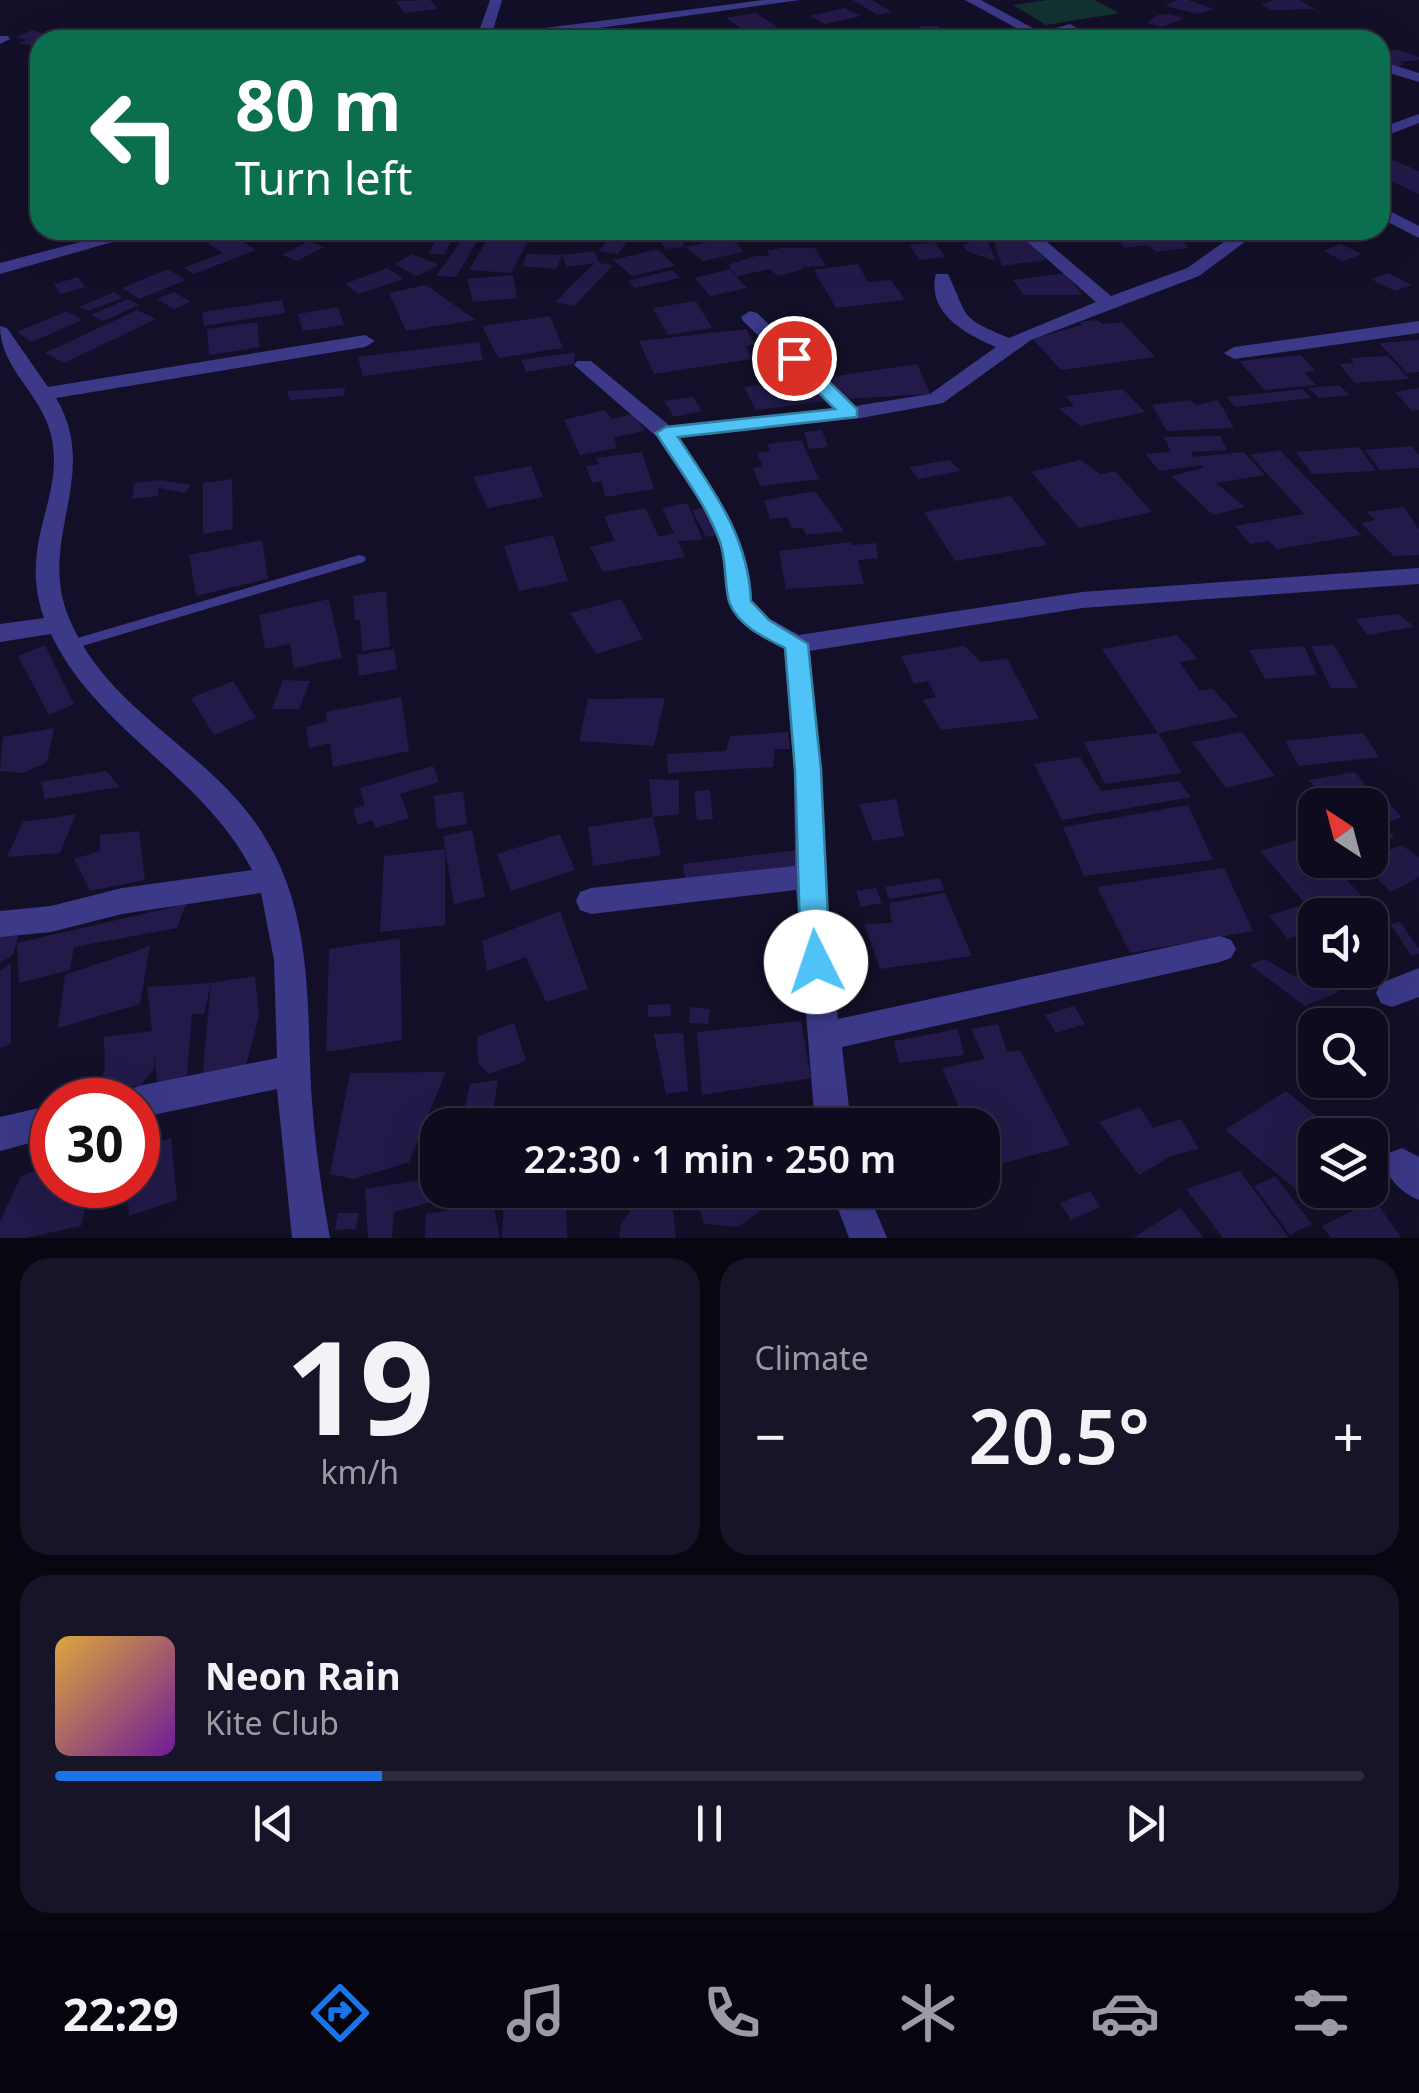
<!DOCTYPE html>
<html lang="en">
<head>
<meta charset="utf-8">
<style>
	body { margin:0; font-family:"Noto Sans",sans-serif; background:#171427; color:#f1f3f6; height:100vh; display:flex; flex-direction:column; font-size:38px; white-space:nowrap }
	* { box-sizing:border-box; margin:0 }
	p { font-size:32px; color:#9b9ba4 }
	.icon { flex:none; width:55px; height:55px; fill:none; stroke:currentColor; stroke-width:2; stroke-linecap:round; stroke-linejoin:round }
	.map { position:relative; height:1238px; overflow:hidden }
	.side { display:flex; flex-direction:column; gap:20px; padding:20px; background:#080610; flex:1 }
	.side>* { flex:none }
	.hud { position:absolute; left:30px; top:30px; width:1360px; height:210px; border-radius:30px; box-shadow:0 10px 40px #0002,0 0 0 2px #2e2b3c; background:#0b6e4f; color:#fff; overflow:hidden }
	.needle { width:65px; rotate:324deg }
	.controls { position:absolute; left:1298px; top:788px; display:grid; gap:20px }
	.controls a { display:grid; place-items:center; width:90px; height:90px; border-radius:20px; background:#0e0b1e; box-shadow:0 10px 40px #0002,0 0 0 2px #2e2b3c; font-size:50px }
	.speed { position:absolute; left:30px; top:1078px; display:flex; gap:20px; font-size:50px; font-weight:700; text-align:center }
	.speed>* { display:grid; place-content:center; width:130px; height:130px; border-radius:50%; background:#0e0b1e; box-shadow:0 10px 40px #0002,0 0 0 2px #2e2b3c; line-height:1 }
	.speed .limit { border:15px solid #d22; background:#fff; color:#111 }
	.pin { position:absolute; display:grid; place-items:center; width:85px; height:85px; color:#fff; margin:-42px; border:5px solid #fff; border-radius:50%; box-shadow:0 2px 10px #0007 }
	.me { position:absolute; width:110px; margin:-55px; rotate:356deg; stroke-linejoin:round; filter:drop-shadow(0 0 8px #0008) }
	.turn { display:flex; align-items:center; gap:35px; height:210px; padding:0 40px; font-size:45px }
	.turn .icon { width:130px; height:130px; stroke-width:2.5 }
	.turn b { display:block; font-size:70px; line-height:85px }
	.big { font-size:75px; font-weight:600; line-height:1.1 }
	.side .widget { flex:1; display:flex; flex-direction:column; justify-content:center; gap:15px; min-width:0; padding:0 35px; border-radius:30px; background:#171427 }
	.side .dial { align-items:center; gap:0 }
	.dial b { font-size:130px; line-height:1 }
	.song { display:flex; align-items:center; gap:30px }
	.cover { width:120px; height:120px; border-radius:15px; background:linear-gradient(135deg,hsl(40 70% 55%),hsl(280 70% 35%)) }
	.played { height:10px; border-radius:5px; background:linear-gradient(90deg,#1a73e8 25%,#2e2b3c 25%) }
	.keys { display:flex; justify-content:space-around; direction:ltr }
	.heat { display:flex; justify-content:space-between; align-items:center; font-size:55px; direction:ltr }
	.side .tiles { flex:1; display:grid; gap:20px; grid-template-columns:1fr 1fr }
	.widget:last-child { grid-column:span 2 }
	.trip { position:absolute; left:420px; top:1108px; width:580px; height:100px; border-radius:30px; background:#0e0b1e; box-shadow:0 10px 40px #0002,0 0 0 2px #2e2b3c; font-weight:600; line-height:100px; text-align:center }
	.tabs { display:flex; height:160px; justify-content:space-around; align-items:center; background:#06040c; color:#9b9ba4 }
	.tabs .icon { width:70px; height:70px }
	.tabs .current { color:#1a73e8 }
	.tabs b { font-size:45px; color:#f1f3f6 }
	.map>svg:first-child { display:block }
</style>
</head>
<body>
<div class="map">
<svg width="1419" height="1238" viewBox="0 0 1419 1238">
	<rect width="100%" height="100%" fill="#130f28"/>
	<path fill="#123230" d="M1048 0H1094L1120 13 1046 25 1013 5Z"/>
	<g fill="#231a49">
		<path d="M430 0 438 9 404 13 396 1Z"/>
		<path d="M853 0H872L892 12 877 15Z"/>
		<path d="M1177 0H1188L1214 9 1198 14 1165 6Z"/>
		<path d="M1273 0H1299L1316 9 1272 10 1261 5Z"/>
		<path d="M845 8 861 16 825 24 810 16Z"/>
		<path d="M756 13 785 32 754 38 726 18Z"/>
		<path d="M1170 14 1184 18 1163 27 1147 23 1158 15Z"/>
		<path d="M919 26H938L946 40H927Z"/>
		<path d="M33 30 59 39V40H40L35 47 19 43 26 40 15 37Z"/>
		<path d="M909 31 920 39 876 40 871 36Z"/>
		<path d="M1397 49 1419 57V60L1399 62 1405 64 1397 67 1380 61V54Z"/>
		<path d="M1393 160 1419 171V194L1380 176V164Z"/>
		<path d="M201 230H223L256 250 194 274 184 268 223 253 191 233Z"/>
		<path d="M454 230 483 231 456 277 436 276 466 234Z"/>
		<path d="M615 230H635L618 254 599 251Z"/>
		<path d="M652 230H676L685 247 666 249Z"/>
		<path d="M991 230H1019L1046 260 1002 266 993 240H998Z"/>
		<path d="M1127 230H1190L1184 233 1189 237 1180 239 1189 248 1156 252 1147 245 1125 248 1109 233Z"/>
		<path d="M492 231 532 234 511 273 469 270Z"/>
		<path d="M438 234H454L445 254H429Z"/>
		<path d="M730 237 744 252 703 261 685 247Z"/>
		<path d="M987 239 996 261 968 252 962 244H969L967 240Z"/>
		<path d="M309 241 324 247 297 261 282 255Z"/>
		<path d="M935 242 945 257 919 260 910 245Z"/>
		<path d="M1341 244 1362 254 1343 261 1323 251Z"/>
		<path d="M782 248H815L826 266 801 267 804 269 778 276 770 269 737 276 728 265 756 256H770L766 251Z"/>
		<path d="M658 249 675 266 632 276 613 260Z"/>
		<path d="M594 251 600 263 613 265 574 306 555 302 595 263 567 267 562 255Z"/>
		<path d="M412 254 439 265 416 276 395 264Z"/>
		<path d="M527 254 562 255 556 269 522 266Z"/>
		<path d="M858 264 868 282 891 280 905 300 836 308 814 270Z"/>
		<path d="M387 268 404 279 358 294 345 284Z"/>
		<path d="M168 269 186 280 140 299 122 288Z"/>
		<path d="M730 269 747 288 710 296 695 278Z"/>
		<path d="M672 270 680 278 635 288 628 281Z"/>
		<path d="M1066 273 1082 295H1024L1013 280Z"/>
		<path d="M1388 273 1412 285 1395 291 1371 279Z"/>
		<path d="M513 275 517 298 473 302 467 279Z"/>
		<path d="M78 277 85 287 60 294 54 284Z"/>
		<path d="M426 285 476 320 406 331 389 293Z"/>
		<path d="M114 292 122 298 88 311 79 307Z"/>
		<path d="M174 292 191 302 174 309 157 299Z"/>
		<path d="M127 299 139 305 103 321 91 315Z"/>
		<path d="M282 300 285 313 204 326 202 312Z"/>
		<path d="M696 301 712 328 668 335 653 308Z"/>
		<path d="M338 307 344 325 303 331 298 314Z"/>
		<path d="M137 310 156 319 64 363 45 353Z"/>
		<path d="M67 311 82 320 32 342 17 332Z"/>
		<path d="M550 316 563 348 498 358 482 326Z"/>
		<path d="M1097 320 1103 324 1122 322 1155 357 1061 370 1033 339 1082 325 1079 322Z"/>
		<path d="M257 322 260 347 209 355 207 329Z"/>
		<path d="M746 329 755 344 746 346 752 359 654 374 639 341Z"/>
		<path d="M1419 340V372L1407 373 1379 343Z"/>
		<path d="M479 342 483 360 363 376 358 357Z"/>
		<path d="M575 352 574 364 526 372 521 360Z"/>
		<path d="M1301 355 1316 371 1304 372 1316 385 1265 390 1239 361Z"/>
		<path d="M1388 356 1409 379 1355 383 1339 364 1354 363 1350 358Z"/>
		<path d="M917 364 930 394 845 399 829 377Z"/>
		<path d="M811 377 824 401 756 410 744 387Z"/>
		<path d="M1339 385 1349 395 1319 398 1309 388Z"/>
		<path d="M345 388 344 396 291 400 286 391Z"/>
		<path d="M1419 388V410L1412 411 1395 392Z"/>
		<path d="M1123 389 1145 412 1080 426 1059 408 1074 406 1066 396Z"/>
		<path d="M1302 389 1311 398 1235 407 1227 397Z"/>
		<path d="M693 397 702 411 674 417 664 401Z"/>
		<path d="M1190 400 1197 405 1218 400 1234 428 1167 431 1152 405Z"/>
		<path d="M604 410 612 419 633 414 645 431 614 437 617 448 580 455 564 420Z"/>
		<path d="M822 430 828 447 809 449 804 432Z"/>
		<path d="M1220 436 1227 450 1191 452 1194 457 1243 452 1265 475 1216 483 1245 507 1213 515 1172 476 1203 468 1201 465 1160 471 1145 454 1171 452 1164 437Z"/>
		<path d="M801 440 819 479 760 486 753 468 763 467 757 453 771 451 767 444Z"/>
		<path d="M1412 446 1419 456V468L1380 470 1365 450Z"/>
		<path d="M1359 447 1376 471 1312 474 1296 452Z"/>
		<path d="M1280 450 1361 535 1277 549 1269 541 1250 544 1235 526 1304 514 1250 455Z"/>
		<path d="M642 452 654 489 605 497 602 481 592 483 586 466 599 464 596 458Z"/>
		<path d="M949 460 961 471 918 479 909 467Z"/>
		<path d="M1080 460 1100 474 1115 471 1152 512 1079 528 1031 472Z"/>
		<path d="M531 466 543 497 488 508 473 477Z"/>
		<path d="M232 479 233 529 203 534V483Z"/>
		<path d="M160 480 191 485 184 493 159 488 158 496 132 499 134 483Z"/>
		<path d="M815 491 844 531 806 535 803 528H792L787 517 770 519 764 500Z"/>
		<path d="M1011 496 1047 545 955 561 924 512Z"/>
		<path d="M687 503 703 540 678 541 685 557 603 572 590 547 615 541 604 516 645 508 659 537 674 533 662 508Z"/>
		<path d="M1404 507 1419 530V555L1394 556 1361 523 1376 520 1366 512Z"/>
		<path d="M703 508 717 535 706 537 692 510Z"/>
		<path d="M553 535 568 581 519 591 504 546Z"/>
		<path d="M262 540 268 579 196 596 189 555Z"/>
		<path d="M851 542 852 545 876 543 878 558 858 560 864 584 786 589 779 551Z"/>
		<path d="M386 591 390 647 362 651 360 619 355 620 353 596Z"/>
		<path d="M329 599 342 658 294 668 290 644 265 649 259 615Z"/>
		<path d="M621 599 643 639 596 654 570 613Z"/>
		<path d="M1399 614 1414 627 1368 635 1355 619Z"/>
		<path d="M1177 635 1198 659 1179 662 1199 690 1213 689 1238 717 1158 733 1102 649Z"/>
		<path d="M45 645 74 704 49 715 18 656Z"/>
		<path d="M1334 645 1358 688H1331L1311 646Z"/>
		<path d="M964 646 981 662 1007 658 1039 719 941 730 923 700 936 697 928 681 914 684 901 656Z"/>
		<path d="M1304 646 1317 675 1265 679 1249 650Z"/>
		<path d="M394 649 397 669 359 676 357 655Z"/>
		<path d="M283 680 310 681 299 709H272Z"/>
		<path d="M233 681 256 718 214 735 191 698Z"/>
		<path d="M401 697 409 751 333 767 330 743 309 748 306 727 327 722 326 712Z"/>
		<path d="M665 698 654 746 579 741 588 699Z"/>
		<path d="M54 728 47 762 23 773 0 771 3 737Z"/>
		<path d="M788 732 790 749H775L773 767 668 773 667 754 726 751 730 736Z"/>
		<path d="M1242 732 1275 776 1226 788 1192 742Z"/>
		<path d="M1158 733 1182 773 1105 784 1084 742Z"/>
		<path d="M1363 733 1379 757 1299 766 1285 741Z"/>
		<path d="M1080 757 1101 791 1178 781 1191 797 1062 820 1034 764Z"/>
		<path d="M433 766 439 782 400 794 409 818 375 828 372 820 358 825 353 809 365 805 360 788Z"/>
		<path d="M106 771 120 787 45 799 41 782Z"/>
		<path d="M1355 772 1375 798 1387 800 1401 817 1386 824 1394 838 1370 845V805H1330L1309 780Z"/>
		<path d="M649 779 679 780V814L653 817Z"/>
		<path d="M710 790 713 819 697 820 694 791Z"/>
		<path d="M463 791 467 824 437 829 434 796Z"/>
		<path d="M896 799 904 836 873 841 859 804Z"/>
		<path d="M1188 805 1213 860 1084 876 1063 827Z"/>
		<path d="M76 814 60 853 7 857 23 822Z"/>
		<path d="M653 817 661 855 593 866 588 827Z"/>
		<path d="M472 830 485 897 454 904 443 836Z"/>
		<path d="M139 831 145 880 90 891 74 859 100 851V835Z"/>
		<path d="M560 834 575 870 511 891 497 854Z"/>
		<path d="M1306 837 1315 847V860H1328L1363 897 1314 914 1260 851Z"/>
		<path d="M1401 845 1419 857V877L1391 892 1360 863Z"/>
		<path d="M445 849V925L380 932 384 856Z"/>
		<path d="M806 849 808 870 686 884 683 864Z"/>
		<path d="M1224 868 1253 931 1130 953 1097 887Z"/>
		<path d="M940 878 944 890 889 899 885 887Z"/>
		<path d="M876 888 882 903 861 907 856 891Z"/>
		<path d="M945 893 972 956 880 969 864 924 892 923 889 903Z"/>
		<path d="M1371 901 1389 928 1370 932V915H1358L1351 905Z"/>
		<path d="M186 904 177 928 74 947 70 970 19 983 17 943Z"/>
		<path d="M1297 906 1315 929 1288 939 1269 916Z"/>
		<path d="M560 911 588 989 546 1002 526 957 487 971 482 941Z"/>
		<path d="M1400 922 1419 949V954L1411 955 1390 924Z"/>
		<path d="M21 927 13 955 0 963V930Z"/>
		<path d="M400 938 402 1040 326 1052 329 949Z"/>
		<path d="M150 946 140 1004 58 1028 65 975Z"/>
		<path d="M1264 959 1296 977 1311 972 1339 992 1305 1006 1250 965Z"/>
		<path d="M11 963V1044L0 1048V971Z"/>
		<path d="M255 976 259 1016 244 1073 202 1080 211 983Z"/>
		<path d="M211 983 204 1014H192L187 1076 158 1086 154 1054V1068L141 1085 96 1092 105 1069 104 1037 152 1031 147 987Z"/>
		<path d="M670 1004 671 1016 648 1017V1005Z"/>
		<path d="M1074 1006 1085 1024 1056 1033 1045 1015Z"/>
		<path d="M690 1007 710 1009 708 1024 689 1023Z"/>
		<path d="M801 1021 811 1078 702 1095 697 1032Z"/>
		<path d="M514 1023 526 1061 489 1074 478 1063 477 1037Z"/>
		<path d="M998 1024 1007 1052 1020 1050 1070 1145 986 1168 982 1125H967L942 1068 985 1059 971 1029Z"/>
		<path d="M958 1029 964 1055 899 1063 894 1041Z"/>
		<path d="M683 1033 688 1091 666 1094 654 1034Z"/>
		<path d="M446 1072 409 1162 354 1179 330 1174 350 1073Z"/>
		<path d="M498 1080 491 1125H461L470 1084Z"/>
		<path d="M1286 1091 1340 1135H1315V1190H1342L1312 1203 1225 1130Z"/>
		<path d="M1140 1107 1153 1128 1181 1119 1199 1149 1171 1156 1139 1175 1099 1122Z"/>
		<path d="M171 1138 177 1200 129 1216 127 1185H138V1149Z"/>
		<path d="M52 1165V1185H91L81 1226 25 1238H0V1222L21 1176Z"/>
		<path d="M1240 1171 1289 1238H1223L1186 1189Z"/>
		<path d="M1275 1176 1312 1224 1290 1235 1254 1186Z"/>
		<path d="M438 1177V1190H447L444 1199 394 1212 392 1238H368L365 1189Z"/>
		<path d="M504 1190H566L567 1238H502Z"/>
		<path d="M632 1190H671L676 1238H619L621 1223 632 1209Z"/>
		<path d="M693 1190H763L770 1204 738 1227 704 1224Z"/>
		<path d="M1090 1191 1100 1207 1071 1220 1060 1203Z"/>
		<path d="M1375 1200 1401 1238H1331L1322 1226Z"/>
		<path d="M493 1203 500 1238H425L426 1214Z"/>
		<path d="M1180 1208 1204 1238H1133Z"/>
		<path d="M338 1213H359L356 1229 335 1230Z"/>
	</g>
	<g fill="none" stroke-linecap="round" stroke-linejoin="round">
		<path fill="#3b3988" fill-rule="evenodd" d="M359 555 364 556 366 559 364 562 69 650 62 645 64 642Z"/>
		<g fill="#3b3988" fill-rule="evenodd">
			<path d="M764 0H800L514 40H476L483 36Z"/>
			<path d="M1070 24 1077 28 1075 31 1038 39 1031 35Z"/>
			<path d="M0 36H8L10 39 0 44Z"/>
			<path d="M1380 61 1419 73V82L1380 70Z"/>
			<path d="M1419 114V123L1380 138V128Z"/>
			<path d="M1014 230H1033L1111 296 1187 268 1241 230H1261L1199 276 1031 340 943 403 861 418 679 438C714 490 750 536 752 600L770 619 799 635 1082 592 1419 568V584L1082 608 809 651C822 773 824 896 838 1019L1220 936 1231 940 1236 949 1231 958 1220 962 842 1047 851 1125H815L796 890 591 914 580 910 576 901 580 892 591 888 795 866 794 771 784 648 752 631 728 602 727 568 718 540 704 509 657 437 574 365 577 361H591L670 426 834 409 743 321 741 317 750 311 757 313 855 406 930 394 996 347C966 334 926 313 936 274H948C969 319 959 317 1009 338L1096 302Z"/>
			<path d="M1419 321V333L1234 359 1224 353 1234 347Z"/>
			<path d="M0 326 7 328 48 387 365 335 375 341 365 347 56 398C102 475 36 539 69 618 107 711 208 749 261 831 312 909 307 998 311 1087 314 1138 321 1188 330 1238H292L277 1089 138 1118V1100H122L126 1091 138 1086 277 1058 274 960 261 893 122 914 51 932 0 937V911L51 906 122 888 252 870C203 775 96 730 51 634L0 642V624L44 618C17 541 66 499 51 435 42 394 0 369 0 326Z"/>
			<path d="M1419 968V997L1392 1007 1381 1003 1376 993 1381 983Z"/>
			<path d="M52 1105V1137L0 1151V1117Z"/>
			<path d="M1402 1148 1419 1157V1200C1402 1193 1391 1182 1384 1165L1389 1153Z"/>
			<path d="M831 1190H867L887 1238H849Z"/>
		</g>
		<g fill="#3b3988" fill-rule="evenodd">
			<path d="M490 0H502L490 40H476Z"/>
			<path d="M965 0H981L1055 40H1038Z"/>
			<path d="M1380 206 1419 226V238L1380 218Z"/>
			<path d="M126 230H155L0 274V263Z"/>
		</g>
	</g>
	<path fill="#4fc3f7" stroke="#337fa1" stroke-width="2.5" d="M794 352 801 354 857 409V417L678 437C713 490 748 536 751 601L769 620 808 644 821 770 830 962 826 971 816 975 805 971 801 962 795 770 785 648C765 638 739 626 730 604 724 591 727 561 720 542 706 503 678 468 656 433L666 427 835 409 788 362V354Z"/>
</svg>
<div class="controls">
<a><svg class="needle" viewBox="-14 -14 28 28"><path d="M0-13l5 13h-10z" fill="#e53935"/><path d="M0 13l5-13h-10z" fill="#9b9ba4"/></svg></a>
<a><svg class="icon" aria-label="sound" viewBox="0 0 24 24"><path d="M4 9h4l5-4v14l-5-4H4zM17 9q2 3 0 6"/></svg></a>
<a><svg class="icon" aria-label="search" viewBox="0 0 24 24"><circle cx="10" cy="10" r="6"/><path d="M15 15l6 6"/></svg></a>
<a><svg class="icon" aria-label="layers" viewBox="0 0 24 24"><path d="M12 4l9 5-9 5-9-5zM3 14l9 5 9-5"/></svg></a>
</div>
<div class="speed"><div class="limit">30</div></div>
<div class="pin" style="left:794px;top:358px;background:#d93025"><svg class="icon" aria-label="arrive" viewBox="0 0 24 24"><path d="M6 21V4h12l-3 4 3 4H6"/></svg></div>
<svg class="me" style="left:816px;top:962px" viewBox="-20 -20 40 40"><circle r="19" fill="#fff"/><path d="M0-13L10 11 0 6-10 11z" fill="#4fc3f7"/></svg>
<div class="trip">22:30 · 1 min · 250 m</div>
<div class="hud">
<div class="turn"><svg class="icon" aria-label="left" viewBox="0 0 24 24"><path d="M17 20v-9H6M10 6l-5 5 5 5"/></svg><div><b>80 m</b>Turn left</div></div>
</div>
</div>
<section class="side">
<div class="tiles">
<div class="widget dial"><b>19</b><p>km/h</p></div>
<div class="widget"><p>Climate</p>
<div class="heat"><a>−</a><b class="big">20.5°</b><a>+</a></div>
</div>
<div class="widget">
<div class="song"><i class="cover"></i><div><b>Neon Rain</b><p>Kite Club</p></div></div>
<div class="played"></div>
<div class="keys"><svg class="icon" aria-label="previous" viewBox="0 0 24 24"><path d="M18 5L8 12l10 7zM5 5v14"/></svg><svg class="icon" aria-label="pause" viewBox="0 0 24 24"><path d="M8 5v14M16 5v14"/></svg><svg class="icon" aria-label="next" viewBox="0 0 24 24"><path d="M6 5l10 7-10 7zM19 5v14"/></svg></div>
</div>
</div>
</section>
<nav class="tabs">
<b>22:29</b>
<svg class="icon current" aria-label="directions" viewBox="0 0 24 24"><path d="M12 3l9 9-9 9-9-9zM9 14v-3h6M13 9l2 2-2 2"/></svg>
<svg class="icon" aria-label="music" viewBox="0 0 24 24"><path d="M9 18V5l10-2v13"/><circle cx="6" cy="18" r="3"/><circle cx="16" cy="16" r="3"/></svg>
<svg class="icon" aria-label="phone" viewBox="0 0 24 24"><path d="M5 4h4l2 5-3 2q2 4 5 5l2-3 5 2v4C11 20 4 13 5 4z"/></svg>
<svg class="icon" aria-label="climate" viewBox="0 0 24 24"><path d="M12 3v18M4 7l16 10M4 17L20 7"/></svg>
<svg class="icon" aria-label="car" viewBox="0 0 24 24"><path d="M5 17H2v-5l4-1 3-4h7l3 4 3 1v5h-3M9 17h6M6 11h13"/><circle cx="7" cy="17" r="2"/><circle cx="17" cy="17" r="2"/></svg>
<svg class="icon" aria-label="filters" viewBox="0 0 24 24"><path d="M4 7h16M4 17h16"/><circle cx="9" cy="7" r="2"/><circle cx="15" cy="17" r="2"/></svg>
</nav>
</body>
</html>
